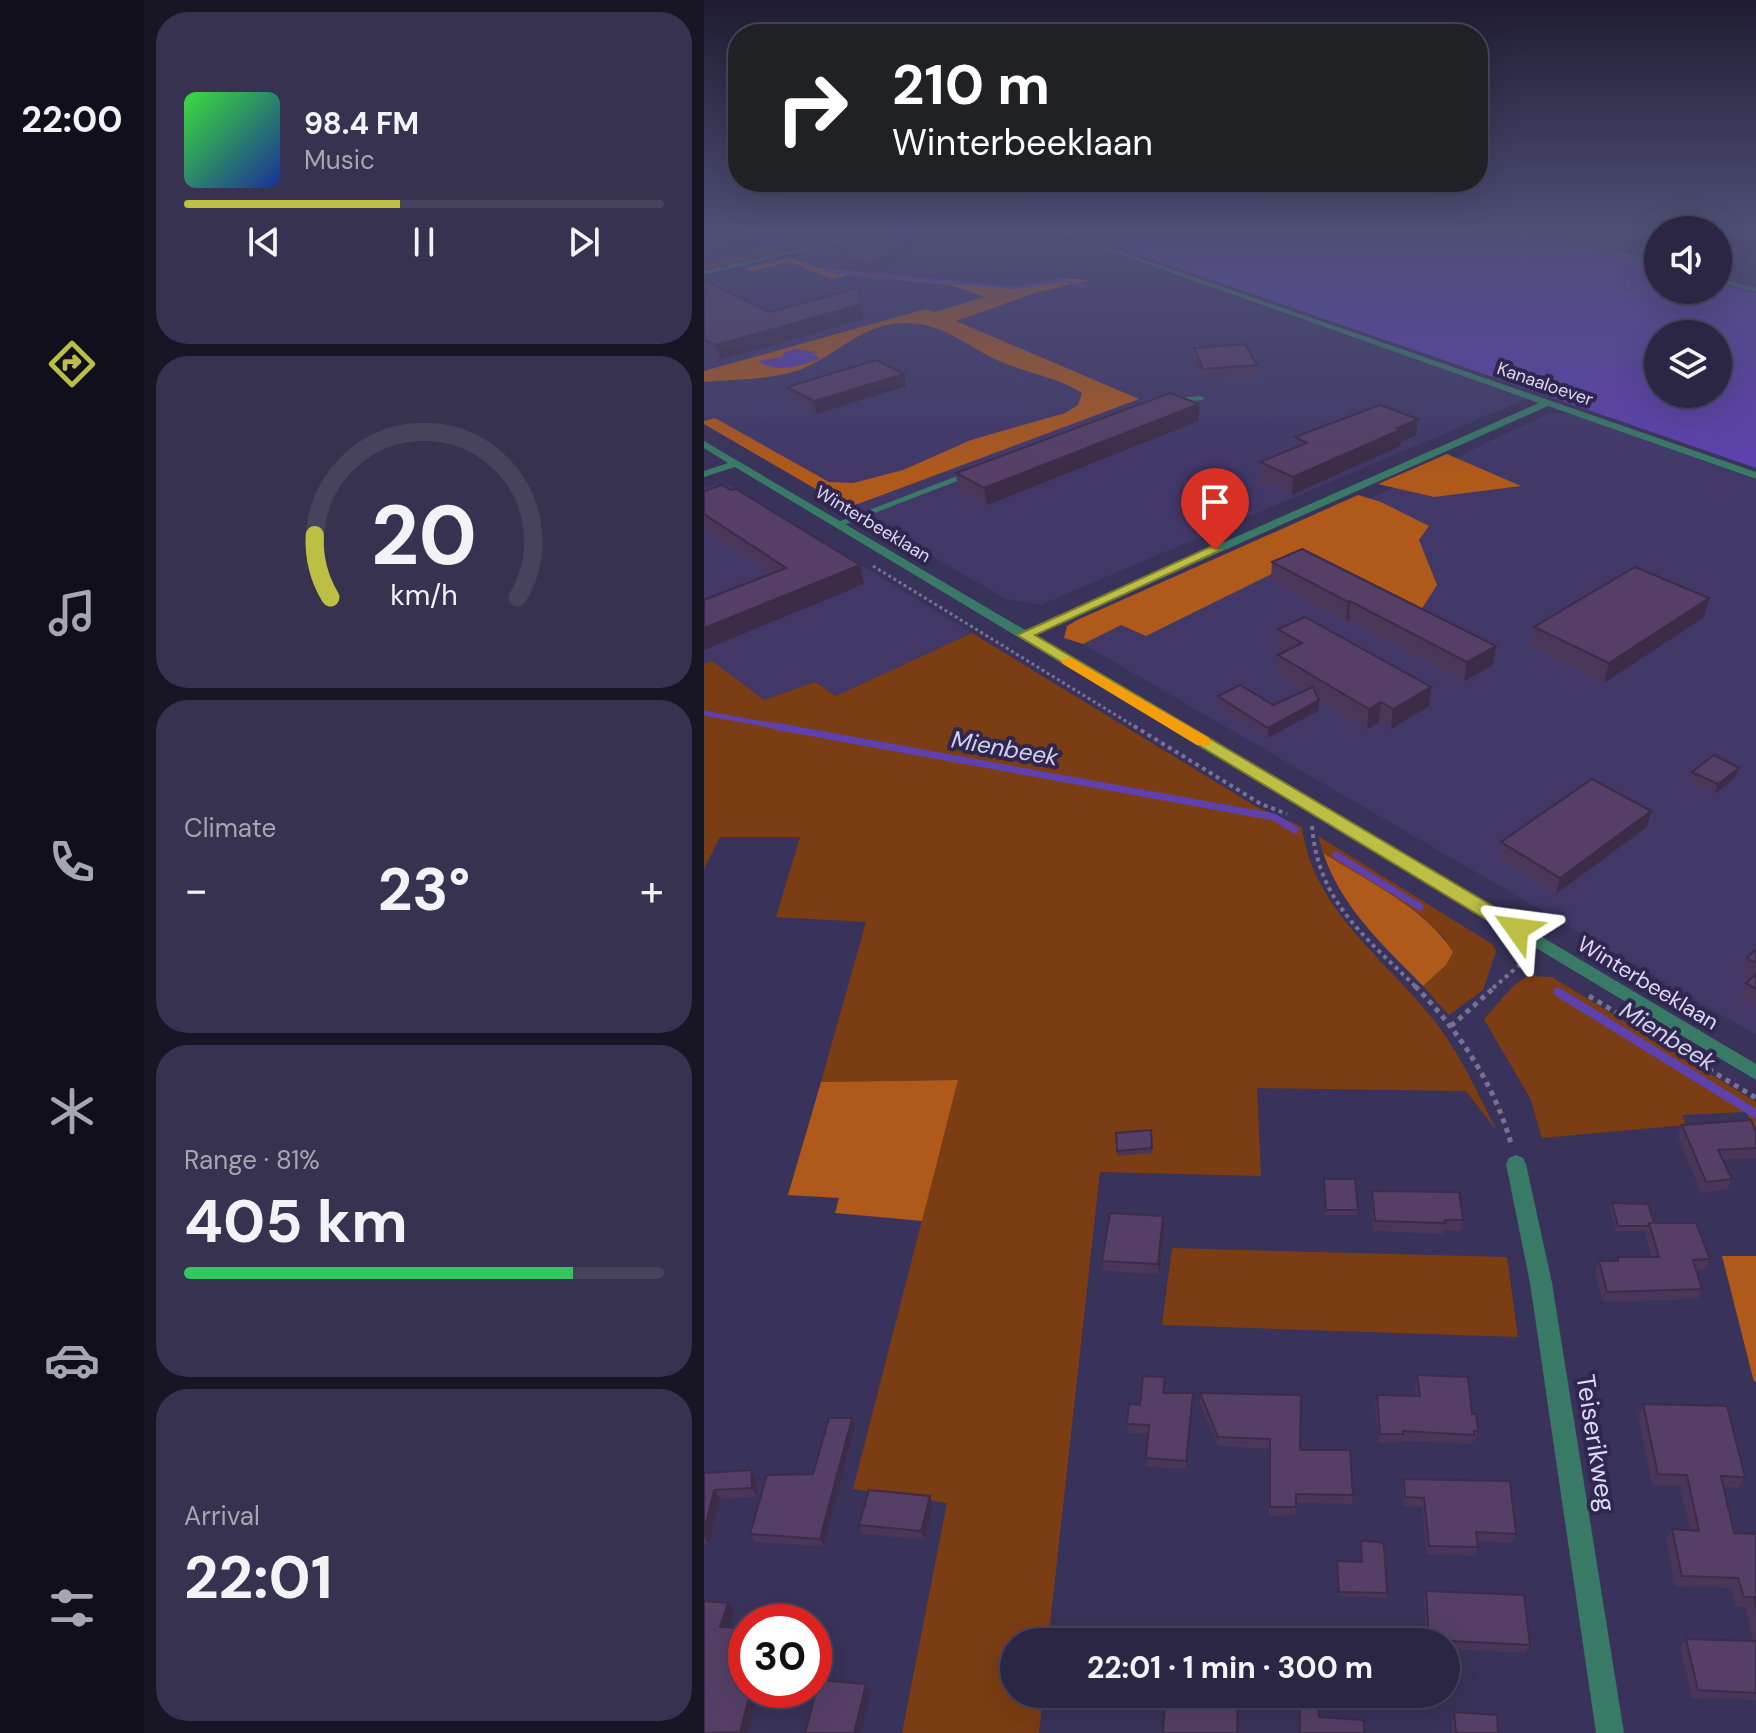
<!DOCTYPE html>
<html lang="en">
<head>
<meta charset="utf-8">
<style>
	body { margin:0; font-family:"DM Sans",sans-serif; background:#37324f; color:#f1f3f6; height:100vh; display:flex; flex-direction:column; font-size:30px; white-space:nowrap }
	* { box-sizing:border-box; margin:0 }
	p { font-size:26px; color:#a6a5b2 }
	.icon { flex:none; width:44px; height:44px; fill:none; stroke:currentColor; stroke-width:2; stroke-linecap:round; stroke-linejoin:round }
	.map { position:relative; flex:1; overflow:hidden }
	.side { display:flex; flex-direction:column; gap:12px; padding:12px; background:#181525; width:560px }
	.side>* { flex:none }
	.top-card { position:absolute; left:24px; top:24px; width:760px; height:168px; border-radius:32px; box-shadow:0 8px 32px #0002,0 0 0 2px #47435d; background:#202124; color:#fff; overflow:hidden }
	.fabs { position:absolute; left:940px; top:216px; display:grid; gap:16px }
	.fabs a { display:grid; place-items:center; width:88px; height:88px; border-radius:50%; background:#2b2644; box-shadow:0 8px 32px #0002,0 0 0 2px #47435d; font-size:40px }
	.speed { position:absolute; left:24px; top:1604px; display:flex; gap:16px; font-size:40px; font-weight:700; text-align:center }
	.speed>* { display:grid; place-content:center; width:104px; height:104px; border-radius:50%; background:#2b2644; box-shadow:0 8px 32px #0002,0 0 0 2px #47435d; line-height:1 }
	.speed .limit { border:12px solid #d22; background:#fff; color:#111 }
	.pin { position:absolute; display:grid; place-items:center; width:68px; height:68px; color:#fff; margin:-82px -34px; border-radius:50% 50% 50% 0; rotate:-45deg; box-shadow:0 0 8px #0007 }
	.pin .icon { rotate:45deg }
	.me { position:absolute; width:88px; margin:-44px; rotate:301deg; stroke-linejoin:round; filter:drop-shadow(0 0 6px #0008) }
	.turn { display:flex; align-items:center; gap:28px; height:168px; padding:0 32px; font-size:36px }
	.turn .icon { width:104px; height:104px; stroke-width:2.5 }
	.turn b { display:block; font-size:56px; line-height:68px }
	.big { font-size:60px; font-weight:700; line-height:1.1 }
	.side .tile { flex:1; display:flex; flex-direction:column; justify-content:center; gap:12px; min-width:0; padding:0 28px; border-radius:32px; background:#37324f }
	.side .dial { align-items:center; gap:0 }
	.dial svg { height:208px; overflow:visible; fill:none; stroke:#47435d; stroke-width:7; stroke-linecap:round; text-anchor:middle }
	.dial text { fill:#f1f3f6; stroke:none }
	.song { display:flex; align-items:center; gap:24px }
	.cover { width:96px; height:96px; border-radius:12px; background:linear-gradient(135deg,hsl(120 70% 55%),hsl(230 70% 35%)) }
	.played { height:8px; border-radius:4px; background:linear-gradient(90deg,#bcbf44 45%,#47435d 45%) }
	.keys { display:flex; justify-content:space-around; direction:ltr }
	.heat { display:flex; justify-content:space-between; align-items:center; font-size:44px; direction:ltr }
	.charge { height:12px; border-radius:6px; background:linear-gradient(90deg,#34c759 81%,#47435d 0) }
	.trip { position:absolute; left:296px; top:1628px; width:460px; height:80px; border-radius:40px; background:#2b2644; box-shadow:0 8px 32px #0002,0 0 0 2px #47435d; font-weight:700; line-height:80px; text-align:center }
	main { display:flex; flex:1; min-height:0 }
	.menu { display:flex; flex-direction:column; width:144px; justify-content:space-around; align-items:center; background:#110f1b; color:#a6a5b2 }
	.menu .icon { width:56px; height:56px }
	.menu .on { color:#bcbf44 }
	.menu b { font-size:36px; color:#f1f3f6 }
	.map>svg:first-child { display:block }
</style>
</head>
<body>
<main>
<nav class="menu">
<b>22:00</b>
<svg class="icon on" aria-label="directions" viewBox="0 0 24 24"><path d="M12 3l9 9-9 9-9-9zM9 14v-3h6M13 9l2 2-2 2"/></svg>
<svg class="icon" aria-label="music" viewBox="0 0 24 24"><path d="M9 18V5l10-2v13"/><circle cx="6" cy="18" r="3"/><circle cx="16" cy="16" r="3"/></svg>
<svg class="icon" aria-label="phone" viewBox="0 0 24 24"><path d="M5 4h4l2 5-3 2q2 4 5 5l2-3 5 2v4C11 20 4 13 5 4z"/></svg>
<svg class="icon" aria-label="climate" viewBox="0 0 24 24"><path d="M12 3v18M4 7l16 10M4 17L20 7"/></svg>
<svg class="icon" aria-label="car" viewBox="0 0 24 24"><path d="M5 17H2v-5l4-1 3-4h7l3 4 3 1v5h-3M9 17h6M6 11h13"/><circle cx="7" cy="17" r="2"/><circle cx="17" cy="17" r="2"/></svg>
<svg class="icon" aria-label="filters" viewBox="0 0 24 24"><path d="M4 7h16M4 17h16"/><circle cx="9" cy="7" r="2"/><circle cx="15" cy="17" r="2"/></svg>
</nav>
<section class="side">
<div class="tile">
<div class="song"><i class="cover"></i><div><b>98.4 FM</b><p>Music</p></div></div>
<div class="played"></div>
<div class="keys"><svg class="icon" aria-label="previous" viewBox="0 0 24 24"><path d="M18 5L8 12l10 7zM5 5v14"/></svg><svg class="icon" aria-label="pause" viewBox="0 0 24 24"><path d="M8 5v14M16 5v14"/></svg><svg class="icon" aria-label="next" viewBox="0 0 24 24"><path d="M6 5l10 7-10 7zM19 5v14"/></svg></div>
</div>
<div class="tile dial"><svg viewBox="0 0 100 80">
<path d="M14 69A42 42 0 1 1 86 69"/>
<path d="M14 69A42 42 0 0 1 8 45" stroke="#bcbf44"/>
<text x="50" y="56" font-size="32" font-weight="700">20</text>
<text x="50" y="72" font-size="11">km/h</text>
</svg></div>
<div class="tile"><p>Climate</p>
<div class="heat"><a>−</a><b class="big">23°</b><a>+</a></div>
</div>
<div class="tile"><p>Range · 81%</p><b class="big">405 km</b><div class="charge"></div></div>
<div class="tile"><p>Arrival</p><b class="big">22:01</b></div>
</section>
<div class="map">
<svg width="1052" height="1733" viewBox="0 0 1052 1733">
	<rect width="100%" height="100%" fill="#39325a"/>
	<g fill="#413868">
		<path d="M0 229H161L154 230 166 232 139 238 143 236 140 234 0 265Z"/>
		<path d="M201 229H338L822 399 336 605 302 599 0 424V277Z"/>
		<path d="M830 229H1052V289L1014 279V230H954V262Z"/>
		<path d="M846 413 869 414 1052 480V1035L379 644 388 630Z"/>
		<path d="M9 485H26L268 633 132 696 111 682 60 701 8 662 0 664V488Z"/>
	</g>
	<g fill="#7b3d13">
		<path d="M140 234 143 235 139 238 0 270V265Z"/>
		<path d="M268 633 551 806 598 827C609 913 687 962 735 1027 758 1058 775 1095 792 1130L762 1091 553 1088 557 1176 396 1172 344 1642H310V1694H339L335 1733H198L243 1503 149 1489 254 1080 117 1082 162 922 72 917 96 837H16L0 869V664L8 661 60 700 111 682 132 696Z"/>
		<path d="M614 836 788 944 792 951 779 990 745 1015 719 986 742 965 741 938 719 918 619 853Z"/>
		<path d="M824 976 848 977 1052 1102V1131L1042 1112 978 1115 982 1125 838 1138 826 1098 780 1019 809 986Z"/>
		<path d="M468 1248 803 1257 814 1337 458 1325Z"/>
	</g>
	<g fill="#af591b">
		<path d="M87 258 114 268 309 287 357 278 386 280 331 293 252 321 435 399 154 504 141 506 0 424V421L11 418 125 482 149 483 199 470 267 440 361 413 374 405 378 393C356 378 323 373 298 362 269 350 247 329 215 324 160 316 135 357 92 371 64 380 29 379 0 382V371L222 309 231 312 280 297 247 285 144 275 127 279 86 262 48 271 42 268Z"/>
		<path d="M743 454 817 486 730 497 674 484Z"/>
		<path d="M654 495 677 502 725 526 715 540 733 585 717 610 594 561 442 636 417 625 379 644 360 638 363 626 373 620Z"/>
		<path d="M619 853C660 879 724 910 749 952L742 965 719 986C679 945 638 908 619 853Z"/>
		<path d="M254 1080 218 1221 131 1213 135 1198 84 1195 117 1082Z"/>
		<path d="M1018 1256H1052V1381L1050 1382Z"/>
	</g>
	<g fill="#5e41af" fill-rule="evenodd">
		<path d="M360 229H814L954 267V290H1014V283L1052 293V468ZM954 334H1014V394H954Z"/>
		<path d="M91 349 112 352 107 355 114 356 115 359C96 366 72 374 54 361L78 357 81 352Z"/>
	</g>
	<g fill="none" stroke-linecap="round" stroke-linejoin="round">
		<path stroke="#5e41af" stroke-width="3" d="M121 271 311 288 357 280 379 286"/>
		<path stroke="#5e41af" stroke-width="5" d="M0 713 82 728"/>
		<g stroke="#5e41af" stroke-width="7">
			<path d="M71 726 570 817 591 830"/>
			<path d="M632 855 716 907"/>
		</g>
		<path stroke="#5e41af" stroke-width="9" d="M854 992 1052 1114"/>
		<path stroke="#777294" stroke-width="3" stroke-dasharray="3 3" stroke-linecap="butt" d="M169 566 433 728"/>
		<g stroke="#777294" stroke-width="4" stroke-dasharray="4 4" stroke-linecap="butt">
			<path d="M430 726 557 804 583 814"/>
			<path d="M608 826C614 903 662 937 713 988"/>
			<path d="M789 988 826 956"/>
		</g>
		<g stroke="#777294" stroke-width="5" stroke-dasharray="5 5" stroke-linecap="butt">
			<path d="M711 986C756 1032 791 1085 808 1147"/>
			<path d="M885 996 1052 1098"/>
			<path d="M747 1026 792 986"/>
		</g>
		<g fill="#397a66" fill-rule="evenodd">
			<path d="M822 229H831L954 262V266Z"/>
			<path d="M1014 278 1052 288V292L1014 282Z"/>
			<path d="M496 396 500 398 499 400 465 403 461 401 465 399Z"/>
			<path d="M266 471 274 473 137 526 129 524Z"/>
		</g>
		<g fill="#397a66" fill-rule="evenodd">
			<path d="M180 229H191L0 275V271Z"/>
			<path d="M343 229H352L1052 472V479L844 406 330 635 1052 1064V1080L31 467 0 477V471L24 463 0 448V441L321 630 835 403Z"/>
			<path d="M812 1155 819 1158 822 1164 848 1283 920 1733H892L826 1283 802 1164 805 1158Z"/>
		</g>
	</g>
	<g fill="#4a3658">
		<path d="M0 229 53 249 22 256V253L13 254 0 238Z"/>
		<path d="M210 248 170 273 127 267 126 258Z"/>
		<path d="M0 280 66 312 160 319 16 360 0 352Z"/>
		<path d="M490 348 553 365 552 377 499 380 490 360Z"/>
		<path d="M200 374 202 386 112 414 86 399 83 387Z"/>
		<path d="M495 421 283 505 254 490 252 473Z"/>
		<path d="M712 435 697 442 696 446 588 495 555 479 556 462 591 448V437Z"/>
		<path d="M0 491 156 565 160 584 67 573 0 529Z"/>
		<path d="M568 562 789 665 760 681 645 620 642 621 567 581Z"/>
		<path d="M1000 617 900 683 826 646 830 627Z"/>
		<path d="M574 629 727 687 725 706 687 729 675 722 663 729 615 700V710L564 738 514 706V696L569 705 600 691 573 675 574 655 580 652 574 648Z"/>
		<path d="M1035 768 1031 778 1010 794 984 782 988 772Z"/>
		<path d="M943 827 852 894 794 857 797 842Z"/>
		<path d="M1052 949V1009L1035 999 1042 983 1046 979 1037 973 1043 958Z"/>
		<path d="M978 1125 1052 1132V1158L1018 1160 1028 1179 1023 1189 997 1193 974 1136Z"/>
		<path d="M447 1130 448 1153 413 1156 412 1133Z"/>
		<path d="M620 1179 654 1210 653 1215H621Z"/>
		<path d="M668 1191 759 1220 757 1231 739 1230V1234L669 1231 667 1201Z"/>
		<path d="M908 1203 950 1223 1006 1259 1001 1269 992 1270 998 1289 993 1299 899 1302 891 1272 895 1261H912L914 1257H948L941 1234 942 1231H912L906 1209Z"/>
		<path d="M460 1227 455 1274 400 1271 398 1261Z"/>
		<path d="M713 1375 768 1414 774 1431 771 1441H769L767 1444 697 1441V1443H675L671 1405 673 1395 712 1396 711 1385Z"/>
		<path d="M461 1377V1393L489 1402 483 1469 443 1467 442 1458 444 1434 424 1433 423 1424 436 1405Z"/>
		<path d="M496 1393 596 1450 649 1495 648 1504 592 1503 591 1515 565 1516V1449L514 1446 496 1402Z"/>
		<path d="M939 1404 1041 1477 1034 1488 1020 1487 1030 1533 1052 1534V1700L988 1698 976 1647 982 1639 1049 1641 1042 1607H1032L1027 1588 971 1586 962 1540 968 1529 986 1530 976 1486 948 1485 934 1416Z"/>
		<path d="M148 1418 151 1426 120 1546 51 1542 46 1534 109 1474Z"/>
		<path d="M47 1470 52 1479 53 1497 16 1499 5 1544H0V1473Z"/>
		<path d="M700 1479 812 1534 808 1543 773 1541 774 1547 771 1556 723 1554 718 1507 699 1506 698 1488Z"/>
		<path d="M229 1505 221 1540 159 1534 155 1525Z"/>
		<path d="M657 1541 683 1593 682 1598 634 1596 633 1561 657 1562Z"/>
		<path d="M722 1591 826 1645 822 1653 742 1649V1642H722L720 1599Z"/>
		<path d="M750 1712 794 1733H748V1720Z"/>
	</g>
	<g fill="#3c2c47">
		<path d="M208 239 210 248 170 273 168 264Z"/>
		<path d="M51 240 53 249 22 256V253L13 254 11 245Z"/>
		<path d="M158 304 160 319 16 360 12 345Z"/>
		<path d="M200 374 202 386 112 414 110 401Z"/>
		<path d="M495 404V421L283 505 280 488Z"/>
		<path d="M714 419 712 435 697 442 696 446 588 495 589 477Z"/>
		<path d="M156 565 160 584 0 650V628Z"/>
		<path d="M1005 598 1000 617 900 683 905 663Z"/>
		<path d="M646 601 645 620 642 621 644 602Z"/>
		<path d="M792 646 789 665 760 681 763 662Z"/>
		<path d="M727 687 725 706 687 729 689 709Z"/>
		<path d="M615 700V710L564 738V728Z"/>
		<path d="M677 702 675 722 663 729 665 709Z"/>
		<path d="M1035 768 1031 778 1010 794 1014 784Z"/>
		<path d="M947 811 943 827 852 894 856 878Z"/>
		<path d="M459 1216 460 1227 455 1274 454 1264Z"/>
		<path d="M489 1393V1402L483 1469 482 1461Z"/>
		<path d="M148 1418 151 1426 120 1546 116 1539Z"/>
		<path d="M47 1470 52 1479 53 1497 48 1488Z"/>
		<path d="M10 1490 16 1499 5 1544 0 1537V1531Z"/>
		<path d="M226 1496 229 1505 221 1540 217 1531Z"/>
		<path d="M24 1603 30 1611 23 1635 16 1627Z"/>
		<path d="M162 1684 167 1692 157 1733H150Z"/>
		<path d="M47 1690H55L44 1733H37L36 1732Z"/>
	</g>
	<g fill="#563f66" stroke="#3c2c47" stroke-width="2">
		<path d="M0 229H41L51 240 20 247V244L11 245 0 232Z"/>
		<path d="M166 235 208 239 168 264 126 258Z"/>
		<path d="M0 280 66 312 153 288 158 304 12 345 0 340Z"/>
		<path d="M541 344 553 365 499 369 490 348Z"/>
		<path d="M172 360 200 374 110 401 83 387Z"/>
		<path d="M466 393 495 404 280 488 252 473Z"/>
		<path d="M676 405 714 419 693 428 698 429 589 477 556 462 603 443 591 437Z"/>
		<path d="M18 485 27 490 32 489 156 565 0 628V600L82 568 0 514V491Z"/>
		<path d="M598 549 792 646 763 662 646 601 644 602 568 562Z"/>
		<path d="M931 567 1005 598 905 663 830 627Z"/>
		<path d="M601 617 727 687 689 709 677 702 665 709 574 655 598 643 574 629Z"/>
		<path d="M536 685 569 705 609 687 615 700 564 728 514 696Z"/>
		<path d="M1010 755 1035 768 1014 784 988 772Z"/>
		<path d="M888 779 947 811 856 878 797 842Z"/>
		<path d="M1052 949V963L1043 958Z"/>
		<path d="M1052 974V989L1042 983Z"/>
		<path d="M1047 1120 1052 1132V1148L1014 1150 1028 1179 1002 1182 978 1125Z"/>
		<path d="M447 1130 448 1148 413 1151 412 1133Z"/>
		<path d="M620 1179H651L654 1210H622Z"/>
		<path d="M668 1191 755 1192 759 1220H741V1223L671 1221Z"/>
		<path d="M908 1203 944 1204 950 1223H945L944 1226H914Z"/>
		<path d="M406 1213 459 1216 454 1264 398 1261Z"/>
		<path d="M945 1223H992L1006 1259 989 1260 998 1289 903 1292 895 1261H914V1257H955Z"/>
		<path d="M713 1375 764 1377 768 1414H772L774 1431H770V1435L699 1431V1434H676L673 1395 716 1396Z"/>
		<path d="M439 1376 461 1377 459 1393H489L482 1461 442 1458 445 1425 423 1424 425 1404 436 1405Z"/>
		<path d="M496 1393 597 1395 596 1450H646L649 1495 592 1494V1507H566V1439L514 1437Z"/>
		<path d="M939 1404 1023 1406 1041 1477 1017 1476 1030 1533 1052 1534V1608L1050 1597H1040L1034 1578 978 1576 968 1529 995 1531 983 1475 954 1474Z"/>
		<path d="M125 1418H148L116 1539 46 1534 63 1475 109 1474Z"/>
		<path d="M47 1470 48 1488 10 1490 0 1531V1473Z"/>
		<path d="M700 1479 806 1481 812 1534 772 1532 774 1547 725 1546 720 1498 701 1497Z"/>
		<path d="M165 1490 226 1496 217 1531 155 1525Z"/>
		<path d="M657 1541 675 1542 680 1545 683 1593 635 1592 633 1561 658 1562Z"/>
		<path d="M722 1591 820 1595 826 1645 725 1640Z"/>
		<path d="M0 1601 24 1603 16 1627 42 1628V1690H47L36 1732 0 1733Z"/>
		<path d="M505 1629 535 1631V1642H504Z"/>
		<path d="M982 1639 1052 1641V1693L994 1690Z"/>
		<path d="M115 1680 162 1684 150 1733H101Z"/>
		<path d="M498 1694H534L533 1733H459L461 1705 497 1706Z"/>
		<path d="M596 1694H614L615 1717 660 1720V1733H596Z"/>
		<path d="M750 1712 793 1715 794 1733H752Z"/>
	</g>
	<linearGradient id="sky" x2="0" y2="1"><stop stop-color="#1f1c32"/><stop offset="0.49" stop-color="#4e4f76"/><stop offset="1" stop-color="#4e4f76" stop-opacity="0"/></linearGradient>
	<rect width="1052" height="471" fill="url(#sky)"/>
	<path fill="#bcbf44" stroke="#7a7c2c" stroke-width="2" d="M506 547 517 550 331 635 819 924 822 929 819 934H806L313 635Z"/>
	<path fill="#f59e0b" d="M365 657 505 738 507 741 505 745H493L359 664 357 661Z"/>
	<g text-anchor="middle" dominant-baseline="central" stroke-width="8" stroke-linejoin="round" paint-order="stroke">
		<g font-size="18" fill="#dcd9f3" stroke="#2f274f">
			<text transform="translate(841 384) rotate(19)">Kanaaloever</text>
			<text transform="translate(169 524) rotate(31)">Winterbeeklaan</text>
		</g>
		<g font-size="22" fill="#dcd9f3" stroke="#2f274f">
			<text transform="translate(944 983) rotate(31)">Winterbeeklaan</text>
		</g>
		<g font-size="24" font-style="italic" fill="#d3d0ec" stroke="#2f274f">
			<text transform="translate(301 748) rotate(10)">Mienbeek</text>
			<text transform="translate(964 1036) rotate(32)">Mienbeek</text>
		</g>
		<g font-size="26" fill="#dcd9f3" stroke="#2f274f">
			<text transform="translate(892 1443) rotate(81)">Teiserikweg</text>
		</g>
	</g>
</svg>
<div class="fabs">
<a><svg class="icon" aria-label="sound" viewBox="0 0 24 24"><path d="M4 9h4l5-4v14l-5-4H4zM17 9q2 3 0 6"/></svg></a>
<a><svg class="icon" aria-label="layers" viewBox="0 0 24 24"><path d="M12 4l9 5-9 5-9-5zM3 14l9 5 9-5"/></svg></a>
</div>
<div class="speed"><div class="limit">30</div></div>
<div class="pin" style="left:511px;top:550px;background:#d93025"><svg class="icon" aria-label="arrive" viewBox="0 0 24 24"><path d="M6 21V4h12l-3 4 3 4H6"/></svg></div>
<svg class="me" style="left:813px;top:929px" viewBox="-20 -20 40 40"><path d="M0-17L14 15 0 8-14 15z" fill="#bcbf44" stroke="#fff" stroke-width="4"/></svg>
<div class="trip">22:01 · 1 min · 300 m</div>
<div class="top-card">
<div class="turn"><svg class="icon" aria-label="right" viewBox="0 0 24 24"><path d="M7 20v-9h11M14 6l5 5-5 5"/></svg><div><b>210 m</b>Winterbeeklaan</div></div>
</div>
</div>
</main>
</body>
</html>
